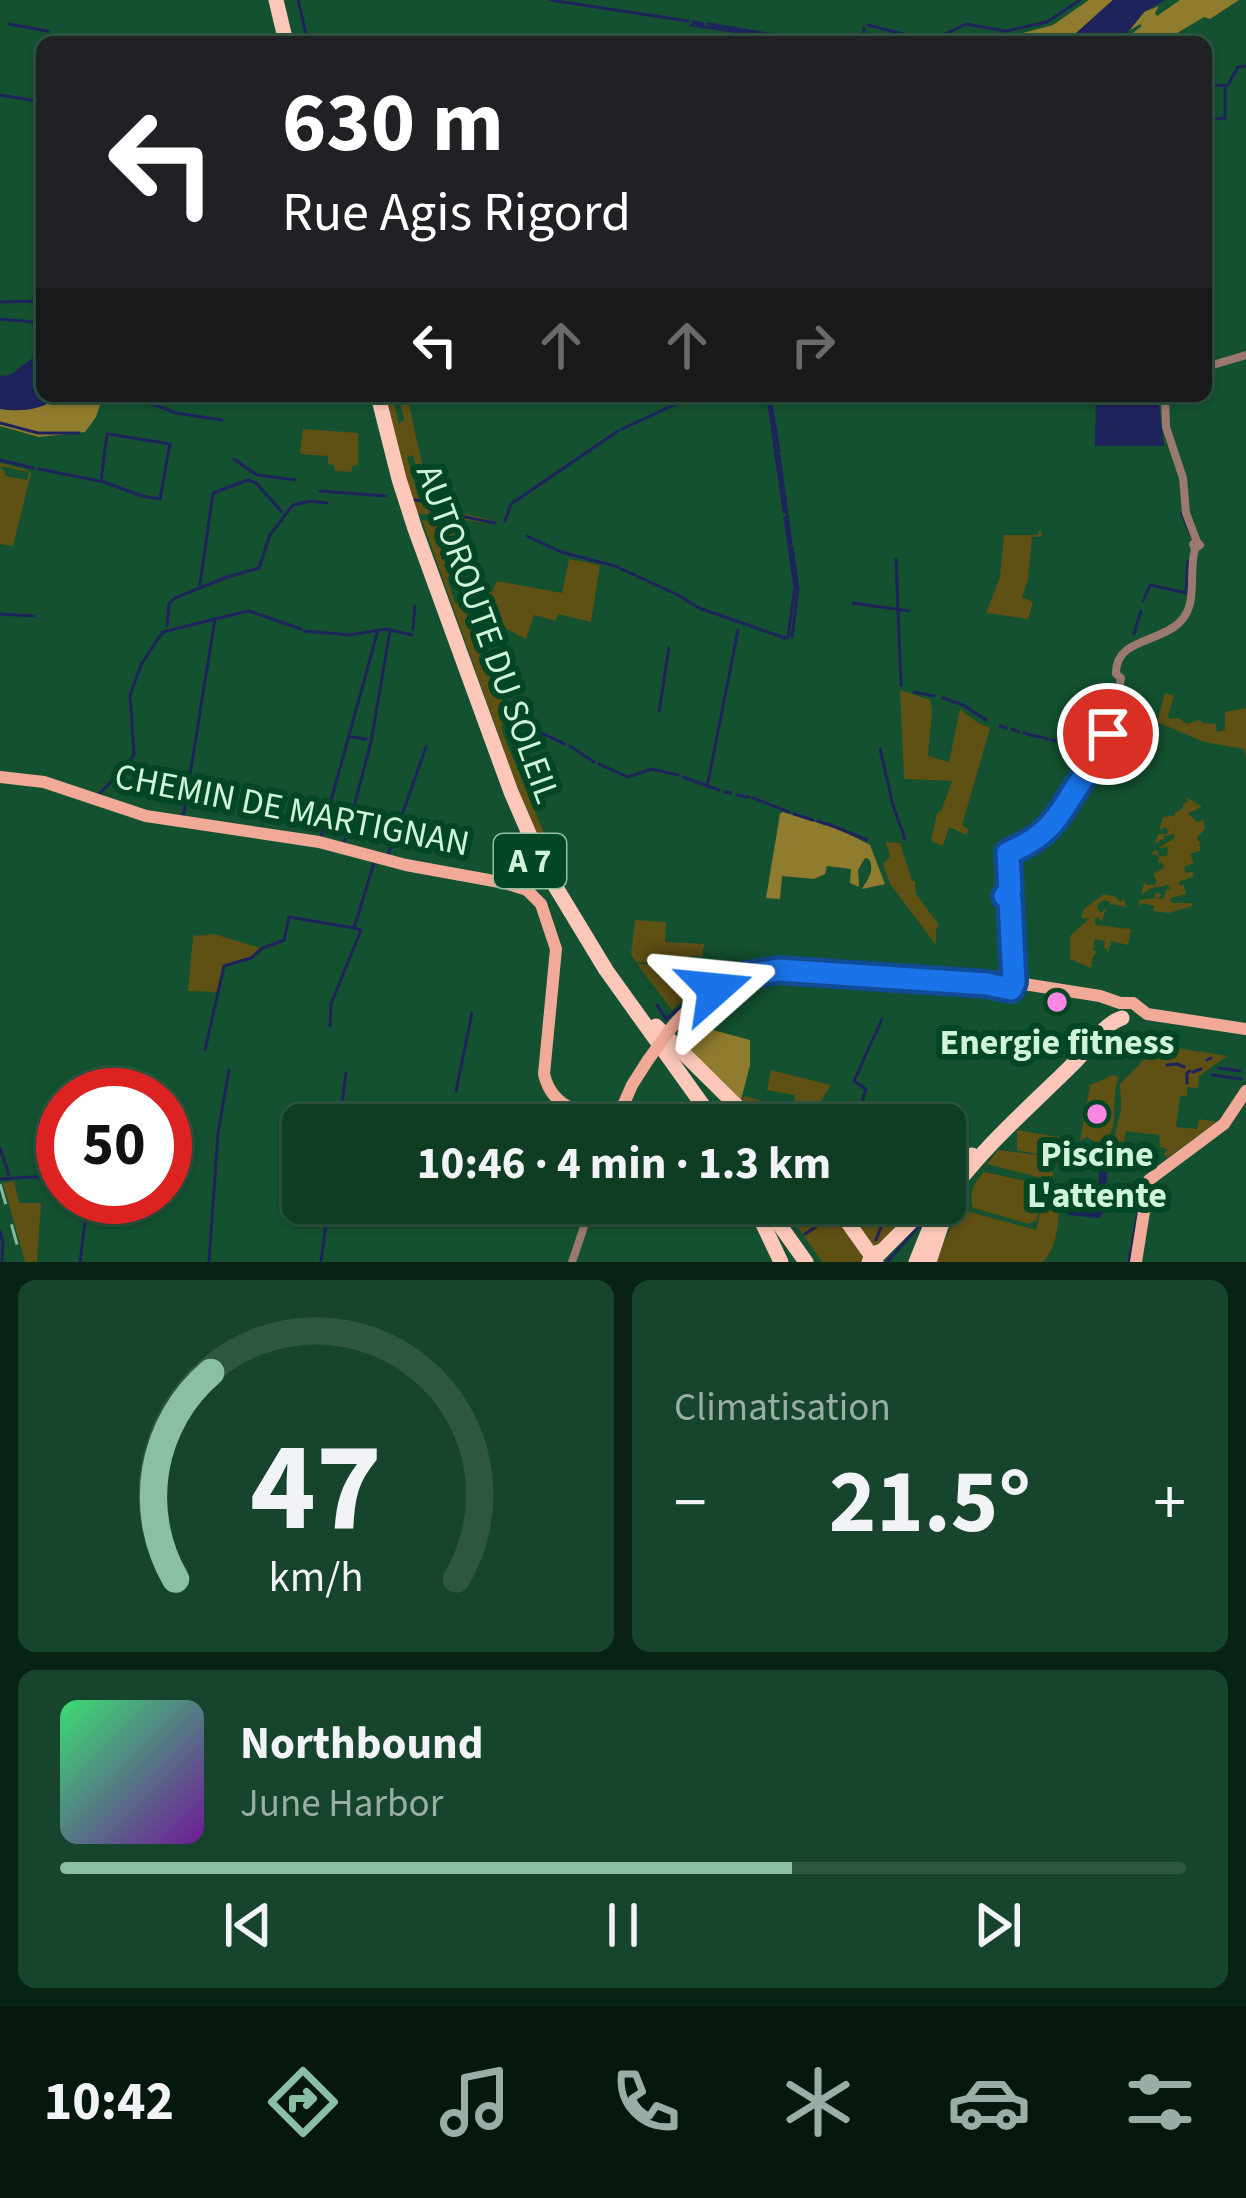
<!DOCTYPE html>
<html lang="fr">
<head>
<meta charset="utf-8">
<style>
	body { margin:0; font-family:"Source Sans 3",sans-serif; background:#17442c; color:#f1f3f6; height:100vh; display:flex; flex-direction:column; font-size:45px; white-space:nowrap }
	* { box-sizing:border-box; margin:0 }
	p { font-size:39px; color:#9baea6 }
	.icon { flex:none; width:66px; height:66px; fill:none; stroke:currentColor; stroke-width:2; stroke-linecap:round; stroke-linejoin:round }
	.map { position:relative; height:1262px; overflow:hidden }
	.side { display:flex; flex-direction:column; gap:18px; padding:18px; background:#082214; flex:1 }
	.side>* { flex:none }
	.top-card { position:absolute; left:36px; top:36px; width:1176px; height:366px; border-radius:18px; box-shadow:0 3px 9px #0004,0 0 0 3px #2e5641; background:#202124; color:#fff; overflow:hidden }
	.speed { position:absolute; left:36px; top:1068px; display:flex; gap:24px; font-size:60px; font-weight:700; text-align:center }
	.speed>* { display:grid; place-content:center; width:156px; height:156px; border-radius:50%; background:#0e3d24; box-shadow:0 3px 9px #0004,0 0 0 3px #2e5641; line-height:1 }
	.speed .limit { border:18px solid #d22; background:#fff; color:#111 }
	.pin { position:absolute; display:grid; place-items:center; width:102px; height:102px; color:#fff; margin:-51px; border:6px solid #fff; border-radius:50%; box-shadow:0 3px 12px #0007 }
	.me { position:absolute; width:132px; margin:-66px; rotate:72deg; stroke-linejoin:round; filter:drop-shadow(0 0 9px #0008) }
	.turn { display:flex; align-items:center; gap:42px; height:252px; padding:0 48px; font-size:54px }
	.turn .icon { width:156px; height:156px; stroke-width:2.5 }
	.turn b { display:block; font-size:84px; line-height:102px }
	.lanes { display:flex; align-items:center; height:114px; padding:0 48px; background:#0003; justify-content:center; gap:60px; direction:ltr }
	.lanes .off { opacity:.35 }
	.big { font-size:90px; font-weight:700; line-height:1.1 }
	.side .tile { flex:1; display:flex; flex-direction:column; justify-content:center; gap:18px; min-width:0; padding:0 42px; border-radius:18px; background:#17442c }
	.side .dial { align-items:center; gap:0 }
	.dial svg { height:312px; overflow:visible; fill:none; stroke:#2e5641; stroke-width:7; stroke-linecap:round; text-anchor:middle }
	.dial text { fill:#f1f3f6; stroke:none }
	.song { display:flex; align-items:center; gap:36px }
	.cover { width:144px; height:144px; border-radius:18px; background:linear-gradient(135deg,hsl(140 70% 55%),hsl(280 70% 35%)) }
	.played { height:12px; border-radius:6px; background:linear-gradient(90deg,#8abfa5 65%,#2e5641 65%) }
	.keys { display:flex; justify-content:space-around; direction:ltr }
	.heat { display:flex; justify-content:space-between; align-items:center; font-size:66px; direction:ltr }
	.side .tiles { flex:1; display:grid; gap:18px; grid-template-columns:1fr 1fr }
	.tile:last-child { grid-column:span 2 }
	.trip { position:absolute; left:282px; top:1104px; width:684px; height:120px; border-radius:18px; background:#0e3d24; box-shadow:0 3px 9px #0004,0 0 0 3px #2e5641; font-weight:700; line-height:120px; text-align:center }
	.tabs { display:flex; height:192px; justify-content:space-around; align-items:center; background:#06180e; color:#9baea6 }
	.tabs .icon { width:84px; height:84px }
	.tabs .active { color:#8abfa5 }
	.tabs b { font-size:54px; color:#f1f3f6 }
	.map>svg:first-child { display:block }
</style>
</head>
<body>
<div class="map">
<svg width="1246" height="1262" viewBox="0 0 1246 1262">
	<rect width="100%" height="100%" fill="#135130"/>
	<g fill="#5f5014">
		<path d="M386 396H392L399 424 404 420 399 396H407L424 473 418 475 413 455 407 457 418 496 424 505 492 520 493 524 417 513 408 488Z"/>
		<path d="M303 429 358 433V465L352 466V472L335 471 334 465 328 464V456L300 454Z"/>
		<path d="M0 463 28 470V472L2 466 1 469 5 471V476L27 480 29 472 31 473 13 546 0 544Z"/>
		<path d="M422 520 464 526 461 571 447 578 455 603 462 604 511 721 502 725 503 734 551 850 545 852 526 812Z"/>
		<path d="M1040 529 1042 536 1032 537 1028 579 1022 597 1033 602 1028 619 986 613 1000 577 1004 535H1038Z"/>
		<path d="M569 559 600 565 591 622 558 614 556 621 534 615 526 639 483 617 475 627 468 608 466 586 492 592 497 581 562 593Z"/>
		<path d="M900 690 930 700 932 711 928 756 949 762 960 709 978 723 990 728 962 825 968 829 967 835 949 827 943 846 931 841 937 813 941 811 952 781 904 779Z"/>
		<path d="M1165 693 1174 696 1168 716 1170 719 1179 718 1187 724 1199 720 1203 723 1216 724 1217 732 1225 730V712L1246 708V757L1244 749 1204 742 1157 722Z"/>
		<path d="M1186 797 1202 807 1188 813 1197 822 1203 820 1205 829 1197 837 1199 842H1202L1199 844 1201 850 1190 854 1194 863 1184 867 1186 873 1193 872 1194 876 1179 882 1180 886 1184 885 1186 894 1170 898 1172 903H1192V906L1169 913 1153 911 1154 906 1141 903 1139 909V900L1156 898 1154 894 1159 893 1161 896 1157 899 1164 898 1166 890 1170 889 1168 885 1151 888 1141 895 1145 880 1146 885H1154L1157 881 1153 874 1164 868 1162 862 1158 863 1159 857 1156 854 1152 855 1153 851 1157 850 1159 856H1167L1168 847 1158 848 1175 838 1174 834 1163 836 1165 842 1162 839 1155 844 1158 834H1167L1169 830 1165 827 1159 831 1163 817 1175 815V812L1183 809V804L1188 802Z"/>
		<path d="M886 842 900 843 912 881H915L916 894 939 925 936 930V945L890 884 883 864 890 857Z"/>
		<path d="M1104 894 1116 897 1120 902 1124 899 1126 907 1111 904 1108 906 1111 902 1104 900 1098 904 1097 908 1101 913 1107 907 1102 920 1104 922 1097 917 1094 920 1096 925 1131 929 1128 945 1111 941 1108 954 1107 949 1104 948 1105 941 1095 939 1093 950 1097 952 1093 956 1091 968 1070 959V936L1089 919 1081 918 1084 909Z"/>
		<path d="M635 920 666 922 665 942 704 944 702 956H691L689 966 703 968 702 990H695L672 1010 637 964 683 965 636 962 631 954Z"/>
		<path d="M214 934 260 948 250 957 223 965 217 992 188 991 193 936Z"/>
		<path d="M1158 1045 1227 1056 1199 1076 1198 1088 1187 1087V1096H1180L1176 1127 1197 1129 1199 1119 1217 1122 1167 1158 1164 1154 1168 1149 1160 1147 1159 1135 1126 1131 1123 1146 1113 1144 1121 1109 1120 1084Z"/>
		<path d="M771 1070 831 1085 806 1125H767L741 1101 745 1096 788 1109 794 1107 795 1095 767 1090Z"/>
		<path d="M1113 1075 1119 1077C1109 1099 1122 1127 1102 1146L1087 1137 1080 1141 1090 1085Z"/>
		<path d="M1017 1130 1063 1138 1059 1165 1052 1163 1053 1181 987 1164 998 1150 1046 1156 1017 1150Z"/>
		<path d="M984 1172 1045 1185 1037 1220 1029 1224 973 1208C968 1193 974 1183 984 1172Z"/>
		<path d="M14 1181 19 1203H41L37 1262H25L3 1183Z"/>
		<path d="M1048 1182 1059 1184C1058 1211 1062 1241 1043 1262H935L958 1212 966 1211 1036 1230Z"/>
		<path d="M781 1203H829L869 1258 865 1262H822Z"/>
		<path d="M839 1203H925L874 1253Z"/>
	</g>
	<g fill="#8f7c2e">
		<path d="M1089 0H1113L1066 42H1000L1004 38 1053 25Z"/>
		<path d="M1180 0H1239L1210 19 1204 17 1162 42H1121L1142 26 1140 24 1129 31 1144 12 1159 6 1155 13 1157 16Z"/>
		<path d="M60 396H103L96 417 85 432 39 437 0 426V409C21 411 43 410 60 396Z"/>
		<path d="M783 812 841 830 870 845 885 884 862 889C868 879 875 871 869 859L865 858 858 870 859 887 850 883 851 869 827 866 825 874 814 879 782 876 780 899 766 898 780 814Z"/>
		<path d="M719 993 725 997 720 1003 713 1030 750 1040V1065L741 1100 719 1078 697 1060 679 1037C683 1016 702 1006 719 993Z"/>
	</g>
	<g fill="#1f235c">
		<path d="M1113 0H1165L1144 12 1120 42H1066Z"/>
		<path d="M42 351V396H60C43 410 21 412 0 409V376L10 375Z"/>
		<path d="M1096 396H1160L1159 405 1164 446H1095Z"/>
	</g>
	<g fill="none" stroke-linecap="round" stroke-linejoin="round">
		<g stroke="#1f235c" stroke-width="3">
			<path d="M298 0 308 42"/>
			<path d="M550 0 688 21"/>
			<path d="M693 22 703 24"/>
			<path d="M9 24 48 31"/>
			<path d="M708 24 774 35"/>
			<path d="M691 25 760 35 778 42"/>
			<path d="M868 25 919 38 943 35 966 24 1006 31 1047 22 1080 0"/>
			<path d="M778 37 785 42"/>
			<path d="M863 42 864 28"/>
			<path d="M1206 86 1228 85 1238 67 1246 66"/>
			<path d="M0 95 42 102"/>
			<path d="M1206 120 1225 118V86"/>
			<path d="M0 302 42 301"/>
			<path d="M0 319 33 322 42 318"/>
			<path d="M132 396 176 413 222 420"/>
			<path d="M770 396 779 452"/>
			<path d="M768 398 784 512"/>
			<path d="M0 423 38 433H79"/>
			<path d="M622 429 693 396"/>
			<path d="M107 434 101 481 142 496 160 499 170 444"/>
			<path d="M108 434 170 444"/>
			<path d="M779 455 791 543"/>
			<path d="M234 459 257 475 295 480"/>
			<path d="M0 460 33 468"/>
			<path d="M39 469 99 481"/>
			<path d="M320 491 386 496"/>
			<path d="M415 500 423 501"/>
			<path d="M426 501 431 510 495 523"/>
			<path d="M1182 514 1191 536"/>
			<path d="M505 521 511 504 618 431"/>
			<path d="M527 536 561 552 615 566 678 595 699 608 785 638 788 637 795 587 785 518"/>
			<path d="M896 559 901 685"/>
			<path d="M200 585 213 493 248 480 256 483 282 512"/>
			<path d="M1143 601 1150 585 1186 593 1188 561"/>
			<path d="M853 603 909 611"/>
			<path d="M0 614 34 616"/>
			<path d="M167 626 169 604 175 598 227 577 259 568 270 535 293 505 311 501 327 503"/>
			<path d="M413 629 415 606"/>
			<path d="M305 631 349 635 387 629 412 635"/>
			<path d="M1134 634 1141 611"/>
			<path d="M792 637 798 589 792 547"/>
			<path d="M914 692 934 696"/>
			<path d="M943 698 963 705 986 720"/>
			<path d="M659 711 669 648"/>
			<path d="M1000 726 1006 728"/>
			<path d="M1012 729 1019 732"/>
			<path d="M535 730 565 744"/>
			<path d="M1024 733 1034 736"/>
			<path d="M1036 736 1048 739"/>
			<path d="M350 737 366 739"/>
			<path d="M1052 740 1080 744 1092 753"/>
			<path d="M570 746 594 762"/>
			<path d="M880 749 893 805 905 839"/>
			<path d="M599 764 628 777 652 769 678 775"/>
			<path d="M683 777 719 790"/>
			<path d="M707 787 738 630"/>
			<path d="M725 792 731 793"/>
			<path d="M98 795 127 766 134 754 130 695 141 665 155 643 163 632 215 619"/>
			<path d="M737 795 749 797"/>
			<path d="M753 798 789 812"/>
			<path d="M794 814 813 820"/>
			<path d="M183 818 215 619 249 611 301 629"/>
			<path d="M818 821 826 824"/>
			<path d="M828 824 867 840"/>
			<path d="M321 837 378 630"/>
			<path d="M344 844 371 742 390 630"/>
			<path d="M388 855 426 747"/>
			<path d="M657 1005 666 1019 710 985"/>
			<path d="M330 1026 331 1004 361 930 354 928 374 863"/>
			<path d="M205 1050 224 966 251 958 261 949 284 940 289 917 354 928"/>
			<path d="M1207 1060 1211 1058"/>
			<path d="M1167 1065 1177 1064 1184 1067"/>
			<path d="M1219 1068 1240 1071"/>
			<path d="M1193 1072 1201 1069"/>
			<path d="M1212 1075 1241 1079"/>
			<path d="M1187 1083V1073L1190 1071"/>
			<path d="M456 1091 472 1013"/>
			<path d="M339 1125 346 1073"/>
			<path d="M846 1125 861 1105 866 1089 854 1081 882 1019"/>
			<path d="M0 1148 9 1175"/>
			<path d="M0 1179 49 1176 63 1171"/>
			<path d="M0 1232 3 1242 2 1262"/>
			<path d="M805 1234 835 1214"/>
			<path d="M876 1240 890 1203"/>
			<path d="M321 1261 329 1203"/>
			<path d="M80 1262 88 1199"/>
			<path d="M209 1262 218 1132 229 1070"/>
			<path d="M887 1262 934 1209"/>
			<path d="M1129 1262 1141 1195"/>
		</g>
		<path stroke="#1f235c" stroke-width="8" d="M1070 1211 1097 1214 1099 1212 1106 1149"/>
		<g stroke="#9c796f" stroke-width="8">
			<path d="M1206 367 1246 355"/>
			<path d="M1165 396 1166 427 1183 478 1186 513 1197 542 1200 545 1195 549"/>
			<path d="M1014 983 1010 900 1005 896 1010 890 1008 853 1043 833 1091 767 1115 715 1121 678 1116 674C1115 639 1158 643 1179 623 1199 605 1188 573 1195 549L1193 544 1197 542"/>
			<path d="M612 1106 621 1114 618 1125"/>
			<path d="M572 1262 592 1203"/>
		</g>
		<g stroke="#f2aa98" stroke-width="12">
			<path d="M0 777 44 782 146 816 319 842 406 865 505 883 527 890 541 904 556 949 544 1074C553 1112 585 1114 619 1115L632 1085 648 1060"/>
			<path d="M672 1027C699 994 735 973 778 970L1002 985 1024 984 1100 996 1120 1003H1133L1147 1014 1246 1029"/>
			<path d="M1136 1262 1149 1180 1224 1124 1246 1091"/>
		</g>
		<g stroke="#fdc8ba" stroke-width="15">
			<path d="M276 0 286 42"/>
			<path d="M378 396 399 479 415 529 511 792 543 866 606 970 717 1125"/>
			<path d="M656 1026 756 1125"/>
			<path d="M945 1175 972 1155"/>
			<path d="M945 1200C981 1148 1030 1107 1075 1062 1089 1048 1103 1024 1122 1018"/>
			<path d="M753 1203 781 1262"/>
			<path d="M764 1203 806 1262"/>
			<path d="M834 1203 876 1262"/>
			<path d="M879 1254 930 1203"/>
			<path d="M916 1262 933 1220"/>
			<path d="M929 1262 941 1226 956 1197"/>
		</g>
		<path stroke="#8ab89c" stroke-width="3" stroke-dasharray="21 21" stroke-linecap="butt" d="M0 1184 22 1262"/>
		<path stroke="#f2aa98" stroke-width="12" d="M648 1060 672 1027"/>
		<path stroke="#fdc8ba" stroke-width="15" d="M869 1262 878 1252"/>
	</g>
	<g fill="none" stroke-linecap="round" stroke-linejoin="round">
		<g stroke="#114b97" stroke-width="30">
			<path id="route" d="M715 989 747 975 778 970 987 984 1011 989 1014 982 1010 900 1005 896 1010 890 1008 853C1028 844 1044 835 1057 817 1071 799 1081 773 1101 762L1099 753 1108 734"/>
		</g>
		<use href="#route" stroke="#1a73e8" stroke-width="21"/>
	</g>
	<g fill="#fc86e4" stroke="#024626" stroke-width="4.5">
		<circle cx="1057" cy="1002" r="12"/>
		<circle cx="1097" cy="1114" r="12"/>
	</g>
	<g text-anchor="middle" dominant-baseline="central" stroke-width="12" stroke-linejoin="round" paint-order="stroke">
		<rect fill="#024626" stroke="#92c0a4" stroke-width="3" x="494" y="834" width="72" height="54" rx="9"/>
		<g font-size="33" font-weight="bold" fill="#cff4da">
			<text x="530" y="861">A 7</text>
		</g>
		<g font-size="36" fill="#cff4da" stroke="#024626">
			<text transform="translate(488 634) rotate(70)">AUTOROUTE DU SOLEIL</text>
			<text transform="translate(292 810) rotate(11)">CHEMIN DE MARTIGNAN</text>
		</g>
		<g font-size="36" font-weight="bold" fill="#cff4da" stroke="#024626">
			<text x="1057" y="1042">Energie fitness</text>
			<text x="1097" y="1154">Piscine<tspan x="1097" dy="41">L'attente</tspan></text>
		</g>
	</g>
</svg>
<div class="speed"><div class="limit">50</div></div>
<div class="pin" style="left:1108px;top:734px;background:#d93025"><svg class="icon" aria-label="arrive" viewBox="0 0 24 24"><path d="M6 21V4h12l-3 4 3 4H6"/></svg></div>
<svg class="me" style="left:715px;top:989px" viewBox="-20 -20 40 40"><path d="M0-17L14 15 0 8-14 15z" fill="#1a73e8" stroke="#fff" stroke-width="4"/></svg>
<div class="trip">10:46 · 4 min · 1.3 km</div>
<div class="top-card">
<div class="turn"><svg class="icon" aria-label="left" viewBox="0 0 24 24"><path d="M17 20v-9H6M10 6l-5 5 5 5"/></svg><div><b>630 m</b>Rue Agis Rigord</div></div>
<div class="lanes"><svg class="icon" aria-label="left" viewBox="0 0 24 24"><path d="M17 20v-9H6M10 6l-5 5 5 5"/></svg><svg class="icon off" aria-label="ahead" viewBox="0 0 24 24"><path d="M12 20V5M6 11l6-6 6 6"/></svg><svg class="icon off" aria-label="ahead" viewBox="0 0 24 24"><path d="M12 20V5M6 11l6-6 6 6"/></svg><svg class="icon off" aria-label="right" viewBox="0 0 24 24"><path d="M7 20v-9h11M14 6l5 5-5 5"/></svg></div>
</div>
</div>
<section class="side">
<div class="tiles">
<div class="tile dial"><svg viewBox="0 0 100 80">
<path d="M14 69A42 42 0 1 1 86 69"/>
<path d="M14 69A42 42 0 0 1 23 16" stroke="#8abfa5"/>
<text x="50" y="56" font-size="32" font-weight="700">47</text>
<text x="50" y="72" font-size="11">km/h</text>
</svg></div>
<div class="tile"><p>Climatisation</p>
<div class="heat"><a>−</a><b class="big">21.5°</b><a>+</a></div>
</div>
<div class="tile">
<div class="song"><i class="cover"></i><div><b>Northbound</b><p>June Harbor</p></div></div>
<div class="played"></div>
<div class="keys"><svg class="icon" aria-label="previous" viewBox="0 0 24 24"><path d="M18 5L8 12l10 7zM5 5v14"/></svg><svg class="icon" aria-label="pause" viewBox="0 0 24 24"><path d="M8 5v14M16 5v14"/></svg><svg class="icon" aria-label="next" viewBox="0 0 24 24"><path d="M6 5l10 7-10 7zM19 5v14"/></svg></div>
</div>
</div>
</section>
<nav class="tabs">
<b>10:42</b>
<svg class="icon active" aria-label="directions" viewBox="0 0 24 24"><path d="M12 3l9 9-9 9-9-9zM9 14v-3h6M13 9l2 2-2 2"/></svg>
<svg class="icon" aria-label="music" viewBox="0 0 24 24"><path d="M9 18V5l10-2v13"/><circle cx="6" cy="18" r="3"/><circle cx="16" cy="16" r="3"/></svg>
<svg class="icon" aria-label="phone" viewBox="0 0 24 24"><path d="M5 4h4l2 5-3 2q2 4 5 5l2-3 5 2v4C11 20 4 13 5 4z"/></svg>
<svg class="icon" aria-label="climate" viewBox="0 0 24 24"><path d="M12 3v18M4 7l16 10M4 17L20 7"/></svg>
<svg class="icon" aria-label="car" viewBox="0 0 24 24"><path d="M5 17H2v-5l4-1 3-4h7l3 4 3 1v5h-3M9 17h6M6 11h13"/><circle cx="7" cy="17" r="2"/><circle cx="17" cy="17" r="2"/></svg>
<svg class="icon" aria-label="filters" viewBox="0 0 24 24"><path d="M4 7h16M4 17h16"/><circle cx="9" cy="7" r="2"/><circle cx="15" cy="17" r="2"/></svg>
</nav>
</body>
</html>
